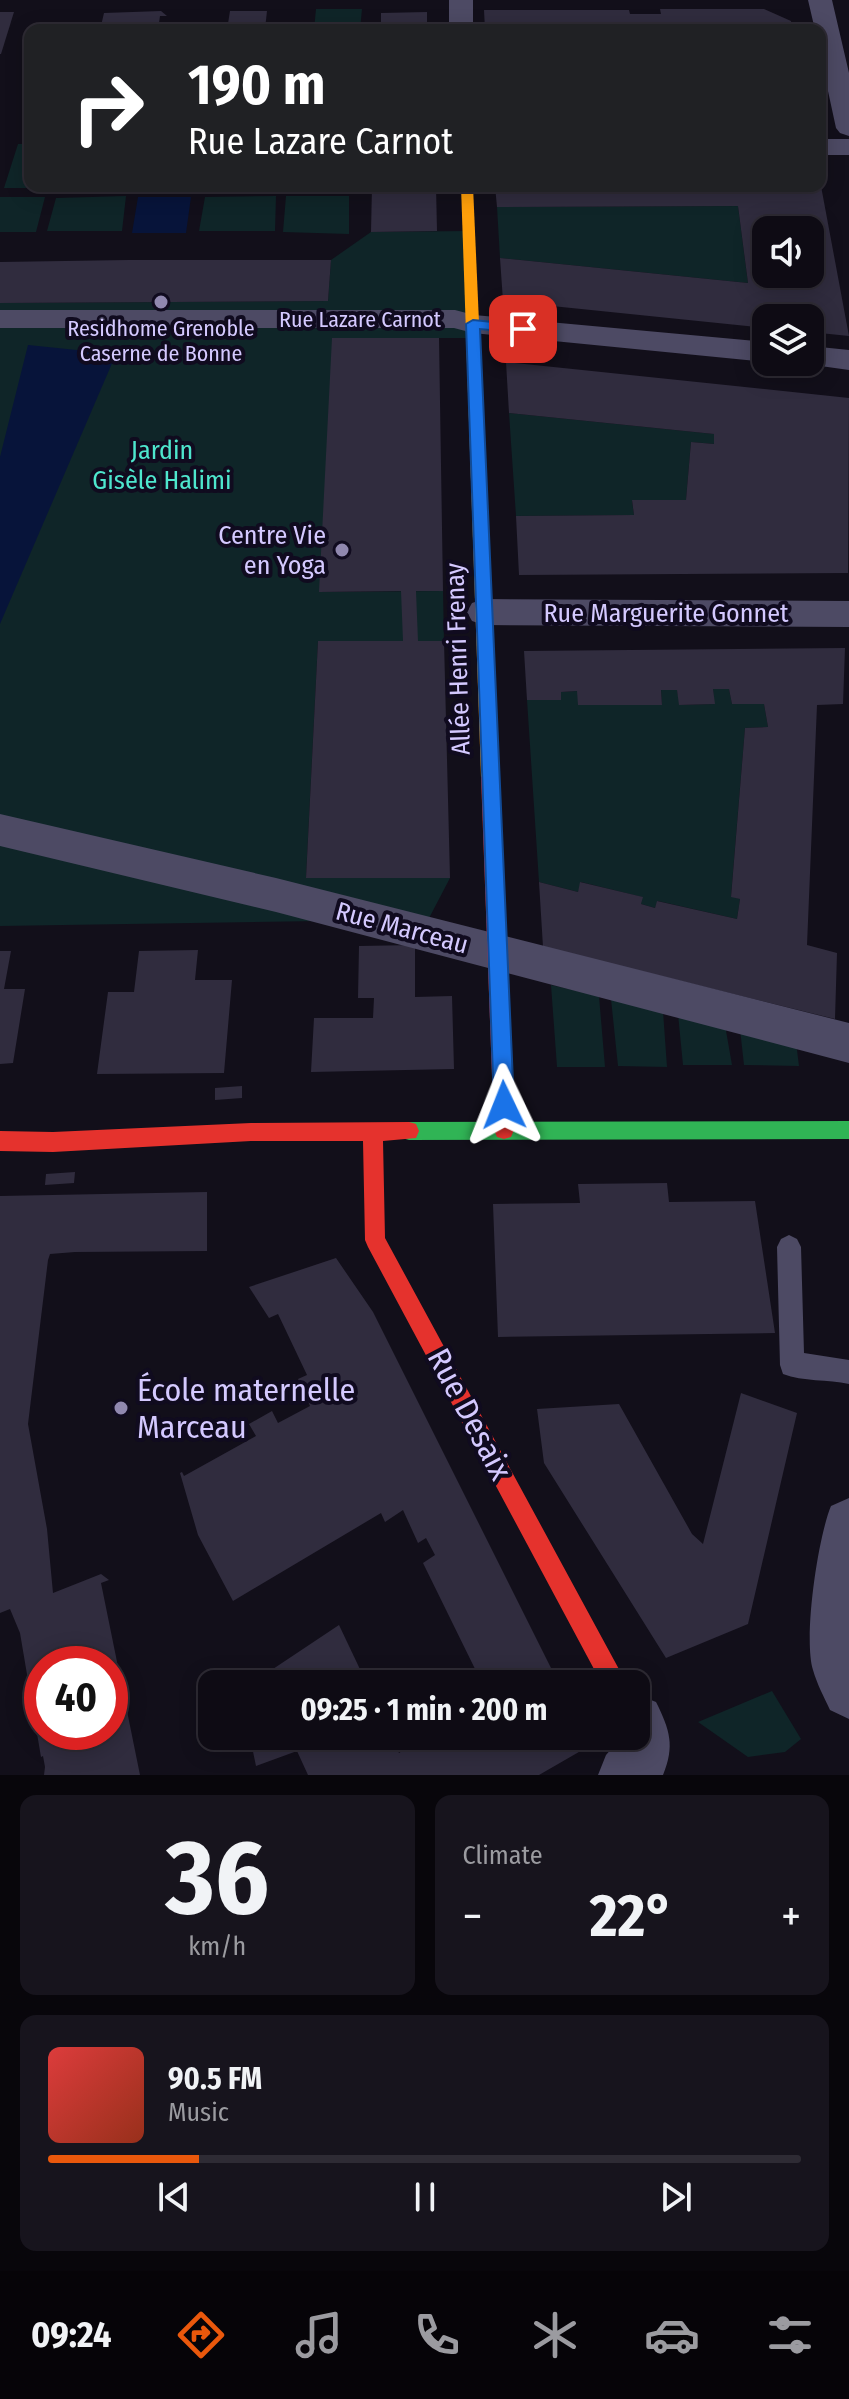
<!DOCTYPE html>
<html lang="en">
<head>
<meta charset="utf-8">
<style>
	body { margin:0; font-family:"Fira Sans Condensed",sans-serif; background:#17141d; color:#f1f3f6; height:100vh; display:flex; flex-direction:column; font-size:30px; white-space:nowrap }
	* { box-sizing:border-box; margin:0 }
	p { font-size:26px; color:#9b9ba0 }
	.icon { flex:none; width:44px; height:44px; fill:none; stroke:currentColor; stroke-width:2; stroke-linecap:round; stroke-linejoin:round }
	.map { position:relative; height:1775px; overflow:hidden }
	.drawer { display:flex; flex-direction:column; gap:20px; padding:20px; background:#08060b; flex:1 }
	.drawer>* { flex:none }
	.guide { position:absolute; left:24px; top:24px; width:802px; height:168px; border-radius:16px; box-shadow:0 4px 20px #0003,0 0 0 2px #2e2b34; background:#202124; color:#fff; overflow:hidden }
	.controls { position:absolute; left:752px; top:216px; display:grid; gap:16px }
	.controls a { display:grid; place-items:center; width:72px; height:72px; border-radius:16px; background:#0e0b14; box-shadow:0 4px 20px #0003,0 0 0 2px #2e2b34; font-size:40px }
	.speed { position:absolute; left:24px; top:1646px; display:flex; gap:16px; font-size:40px; font-weight:700; text-align:center }
	.speed>* { display:grid; place-content:center; width:104px; height:104px; border-radius:50%; background:#0e0b14; box-shadow:0 4px 20px #0003,0 0 0 2px #2e2b34; line-height:1 }
	.speed .limit { border:12px solid #d22; background:#fff; color:#111 }
	.pin { position:absolute; display:grid; place-items:center; width:68px; height:68px; color:#fff; margin:-34px; border-radius:16px; box-shadow:0 4px 12px #0006 }
	.me { position:absolute; width:88px; margin:-44px; rotate:358deg; stroke-linejoin:round; filter:drop-shadow(0 0 6px #0008) }
	.turn { display:flex; align-items:center; gap:28px; height:168px; padding:0 32px; font-size:36px }
	.turn .icon { width:104px; height:104px; stroke-width:2.5 }
	.turn b { display:block; font-size:56px; line-height:68px }
	.big { font-size:60px; font-weight:700; line-height:1.1 }
	.drawer .tile { flex:1; display:flex; flex-direction:column; justify-content:center; gap:12px; min-width:0; padding:0 28px; border-radius:16px; background:#17141d }
	.drawer .dial { align-items:center; gap:0 }
	.dial b { font-size:104px; line-height:1 }
	.song { display:flex; align-items:center; gap:24px }
	.cover { width:96px; height:96px; border-radius:12px; background:linear-gradient(135deg,hsl(0 70% 55%),hsl(10 70% 35%)) }
	.played { height:8px; border-radius:4px; background:linear-gradient(90deg,#ea580c 20%,#2e2b34 20%) }
	.keys { display:flex; justify-content:space-around; direction:ltr }
	.heat { display:flex; justify-content:space-between; align-items:center; font-size:44px; direction:ltr }
	.drawer .tiles { flex:1; display:grid; gap:20px; grid-template-columns:1fr 1fr }
	.tile:last-child { grid-column:span 2 }
	.trip { position:absolute; left:198px; top:1670px; width:452px; height:80px; border-radius:16px; background:#0e0b14; box-shadow:0 4px 20px #0003,0 0 0 2px #2e2b34; font-weight:700; line-height:80px; text-align:center }
	.tab-bar { display:flex; height:128px; justify-content:space-around; align-items:center; background:#060408; color:#9b9ba0 }
	.tab-bar .icon { width:56px; height:56px }
	.tab-bar .on { color:#ea580c }
	.tab-bar b { font-size:36px; color:#f1f3f6 }
	.map>svg:first-child { display:block }
</style>
</head>
<body>
<div class="map">
<svg width="849" height="1775" viewBox="0 0 849 1775">
	<rect width="100%" height="100%" fill="#120f1a"/>
	<g fill="#0f2528">
		<path d="M316 9H362L360 30H314Z"/>
		<path d="M18 144H30V186L48 188H4Z"/>
		<path d="M126 196 122 231H47L56 198Z"/>
		<path d="M276 196 275 231H199L205 197Z"/>
		<path d="M286 196H349V234L283 232Z"/>
		<path d="M0 197H45L36 232H0Z"/>
		<path d="M738 206 748 283 500 258 497 207Z"/>
		<path d="M469 231 473 338H333L320 592 443 591 444 641H318L306 877 450 878 415 945 320 921 0 926V303L328 301 331 260 371 232Z"/>
		<path d="M509 413 714 434V444L691 442 686 500 632 501 634 515 516 516Z"/>
		<path d="M713 689H729L732 704H764L768 727 745 728 731 896 740 899 737 919 658 901 655 908 641 904 642 897 581 882 578 892 539 882 527 700H560L561 692 577 691 662 705 661 690H677L680 705 714 704Z"/>
		<path d="M551 985 599 996 605 1067H557Z"/>
		<path d="M611 999 663 1011 667 1067 618 1066Z"/>
		<path d="M678 1014 725 1025 732 1065H683Z"/>
		<path d="M740 1029 796 1042 799 1066 744 1065Z"/>
		<path d="M772 1691 801 1739 785 1752 748 1757 698 1722Z"/>
	</g>
	<g fill="#07143a">
		<path d="M138 197H191L186 233H132Z"/>
		<path d="M28 345 116 354 0 624V457Z"/>
	</g>
	<g fill="#302c3e" fill-rule="evenodd">
		<path d="M660 9H764L791 21 792 30H485L484 10H629L630 14H661Z"/>
		<path d="M161 11 167 16H160L158 30H100L104 13Z"/>
		<path d="M230 11H267L265 29 227 30Z"/>
		<path d="M0 12H14L1 54H0Z"/>
		<path d="M427 12V30H381V13Z"/>
		<path d="M372 186H436L437 231 371 232Z"/>
		<path d="M495 186H821L849 336 810 332V318H766V328L503 301 500 258 748 283 738 206 497 207ZM766 230H810V274H766Z"/>
		<path d="M128 260H331L328 301 0 303V262Z"/>
		<path d="M332 338H439L443 591H416L418 641H444L450 878H306L318 641H403L401 591 319 592Z"/>
		<path d="M506 362 849 398 848 573 519 575 516 516 634 515 632 500H686L691 442 714 444V434L509 413Z"/>
		<path d="M845 648 843 704 817 705 807 945 837 953 835 1019 543 947 539 882 578 892 580 882 643 897 641 904 655 908 657 901 737 919 740 899 731 897 745 728 768 727 764 704H732L729 689H713L715 704 679 705 677 690H661L662 705H578L577 691 561 692V700H527L524 651Z"/>
		<path d="M415 945V997L452 996 454 1069 311 1072 314 1018H373L374 998H358L359 946Z"/>
		<path d="M198 950 195 980H232L224 1073 97 1074 108 992H134L139 951Z"/>
		<path d="M0 951H11L4 989H25L13 1063 0 1064Z"/>
		<path d="M242 1086V1098L215 1100V1088Z"/>
		<path d="M75 1172 74 1183 45 1185 46 1174Z"/>
		<path d="M667 1183 669 1202 755 1201 775 1333 498 1337 493 1204 580 1203 578 1184Z"/>
		<path d="M207 1192V1251L75 1252 50 1254 48 1260 28 1424 47 1529 53 1593 101 1574 109 1580 101 1583 140 1775H44L45 1767 43 1756 41 1757 20 1633 10 1609 0 1613V1196ZM42 1664H110V1732H42Z"/>
		<path d="M336 1258 373 1312 559 1684H475L472 1680 478 1675 423 1563 435 1555 426 1538 418 1543 403 1510 385 1522 381 1513 233 1601 198 1535 180 1473 182 1472 184 1476 256 1436 249 1424 272 1411 278 1423 310 1406 298 1379 307 1375 278 1314 269 1318 249 1287Z"/>
		<path d="M741 1393 797 1413 748 1624 666 1658 544 1463 537 1409 619 1404 692 1534 703 1544Z"/>
		<path d="M339 1625 367 1684H268L264 1675Z"/>
		<path d="M265 1736H391L399 1753 425 1736H586L591 1745 539 1775H308L297 1751 256 1766 251 1742Z"/>
	</g>
	<g fill="none" stroke-linecap="round" stroke-linejoin="round">
		<path fill="#4d4a64" fill-rule="evenodd" d="M789 1235 797 1239 801 1247 804 1353 849 1360V1384C828 1379 803 1382 783 1374L780 1365 777 1247 781 1239Z"/>
		<g fill="#4d4a64" fill-rule="evenodd">
			<rect x="449" y="0" width="24" height="30"/>
			<path d="M808 0H832L849 73V136L840 133 836 128 820 54V30H815Z"/>
			<rect x="820" y="139" width="29" height="16"/>
			<path d="M0 310H455L474 315 766 342V362L473 333 454 328H0Z"/>
			<path d="M810 346 849 350V370L799 363 810 362Z"/>
			<path d="M484 599 849 601V627L484 625 472 621 467 612 472 603Z"/>
			<path d="M0 814 276 878 849 1023V1063L276 912 0 846Z"/>
			<path d="M849 1498V1719L830 1710C824 1697 817 1684 813 1670 803 1638 818 1537 831 1506Z"/>
			<path d="M636 1694 656 1702C670 1730 675 1746 663 1775H598L606 1755 614 1746 613 1736H636Z"/>
		</g>
		<path fill="#30b455" fill-rule="evenodd" d="M849 1121V1139L409 1140 402 1138 399 1131 402 1124 409 1122Z"/>
		<path fill="#ff9f0a" fill-rule="evenodd" d="M461 186H473L499 777 490 784 481 777Z"/>
		<g fill="#e5322d" fill-rule="evenodd">
			<path d="M490 770 499 777 514 1130 511 1137 504 1139 497 1137 494 1130 481 777Z"/>
			<path d="M409 1122 416 1124 419 1131 416 1138 383 1141 385 1238 627 1684H602L368 1247 365 1240 363 1141H251L53 1152 0 1151V1131L53 1132 251 1123Z"/>
		</g>
	</g>
	<path fill="#1a73e8" stroke="#114b97" stroke-width="2" d="M473 320 523 325 530 329 523 333 480 329 514 1105 511 1112 504 1115 497 1112 494 1105 466 324Z"/>
	<g fill="#9088af" stroke="#100b1f" stroke-width="3">
		<circle cx="161" cy="302" r="8"/>
		<circle cx="342" cy="550" r="8"/>
		<circle cx="121" cy="1408" r="8"/>
	</g>
	<g text-anchor="middle" dominant-baseline="central" stroke-width="8" stroke-linejoin="round" paint-order="stroke">
		<g font-size="22" fill="#d4c9ff" stroke="#100b1f">
			<text x="360" y="319">Rue Lazare Carnot</text>
		</g>
		<g font-size="22" fill="#d4c9ff" stroke="#100b1f">
			<text x="161" y="328">Residhome Grenoble<tspan x="161" dy="25">Caserne de Bonne</tspan></text>
		</g>
		<g font-size="26" fill="#4ee6cd" stroke="#100b1f">
			<text x="162" y="450">Jardin<tspan x="162" dy="30">Gisèle Halimi</tspan></text>
		</g>
		<g font-size="26" fill="#d4c9ff" stroke="#100b1f" text-anchor="end">
			<text x="326" y="535">Centre Vie<tspan x="326" dy="30">en Yoga</tspan></text>
		</g>
		<g font-size="26" fill="#d4c9ff" stroke="#100b1f">
			<text x="666" y="613">Rue Marguerite Gonnet</text>
			<text transform="translate(458 659) rotate(-92)">Allée Henri Frenay</text>
			<text transform="translate(402 928) rotate(15)">Rue Marceau</text>
		</g>
		<g font-size="32" fill="#d4c9ff" stroke="#100b1f" text-anchor="start">
			<text x="137" y="1390">École maternelle<tspan x="137" dy="37">Marceau</tspan></text>
		</g>
		<g font-size="32" fill="#d4c9ff" stroke="#100b1f">
			<text transform="translate(470 1414) rotate(62)">Rue Desaix</text>
		</g>
	</g>
</svg>
<div class="controls">
<a><svg class="icon" aria-label="sound" viewBox="0 0 24 24"><path d="M4 9h4l5-4v14l-5-4H4zM17 9q2 3 0 6"/></svg></a>
<a><svg class="icon" aria-label="layers" viewBox="0 0 24 24"><path d="M12 4l9 5-9 5-9-5zM3 14l9 5 9-5"/></svg></a>
</div>
<div class="speed"><div class="limit">40</div></div>
<div class="pin" style="left:523px;top:329px;background:#d93025"><svg class="icon" aria-label="arrive" viewBox="0 0 24 24"><path d="M6 21V4h12l-3 4 3 4H6"/></svg></div>
<svg class="me" style="left:504px;top:1105px" viewBox="-20 -20 40 40"><path d="M0-17L14 15 0 8-14 15z" fill="#1a73e8" stroke="#fff" stroke-width="4"/></svg>
<div class="trip">09:25 · 1 min · 200 m</div>
<div class="guide">
<div class="turn"><svg class="icon" aria-label="right" viewBox="0 0 24 24"><path d="M7 20v-9h11M14 6l5 5-5 5"/></svg><div><b>190 m</b>Rue Lazare Carnot</div></div>
</div>
</div>
<section class="drawer">
<div class="tiles">
<div class="tile dial"><b>36</b><p>km/h</p></div>
<div class="tile"><p>Climate</p>
<div class="heat"><a>−</a><b class="big">22°</b><a>+</a></div>
</div>
<div class="tile">
<div class="song"><i class="cover"></i><div><b>90.5 FM</b><p>Music</p></div></div>
<div class="played"></div>
<div class="keys"><svg class="icon" aria-label="previous" viewBox="0 0 24 24"><path d="M18 5L8 12l10 7zM5 5v14"/></svg><svg class="icon" aria-label="pause" viewBox="0 0 24 24"><path d="M8 5v14M16 5v14"/></svg><svg class="icon" aria-label="next" viewBox="0 0 24 24"><path d="M6 5l10 7-10 7zM19 5v14"/></svg></div>
</div>
</div>
</section>
<nav class="tab-bar">
<b>09:24</b>
<svg class="icon on" aria-label="directions" viewBox="0 0 24 24"><path d="M12 3l9 9-9 9-9-9zM9 14v-3h6M13 9l2 2-2 2"/></svg>
<svg class="icon" aria-label="music" viewBox="0 0 24 24"><path d="M9 18V5l10-2v13"/><circle cx="6" cy="18" r="3"/><circle cx="16" cy="16" r="3"/></svg>
<svg class="icon" aria-label="phone" viewBox="0 0 24 24"><path d="M5 4h4l2 5-3 2q2 4 5 5l2-3 5 2v4C11 20 4 13 5 4z"/></svg>
<svg class="icon" aria-label="climate" viewBox="0 0 24 24"><path d="M12 3v18M4 7l16 10M4 17L20 7"/></svg>
<svg class="icon" aria-label="car" viewBox="0 0 24 24"><path d="M5 17H2v-5l4-1 3-4h7l3 4 3 1v5h-3M9 17h6M6 11h13"/><circle cx="7" cy="17" r="2"/><circle cx="17" cy="17" r="2"/></svg>
<svg class="icon" aria-label="filters" viewBox="0 0 24 24"><path d="M4 7h16M4 17h16"/><circle cx="9" cy="7" r="2"/><circle cx="15" cy="17" r="2"/></svg>
</nav>
</body>
</html>
